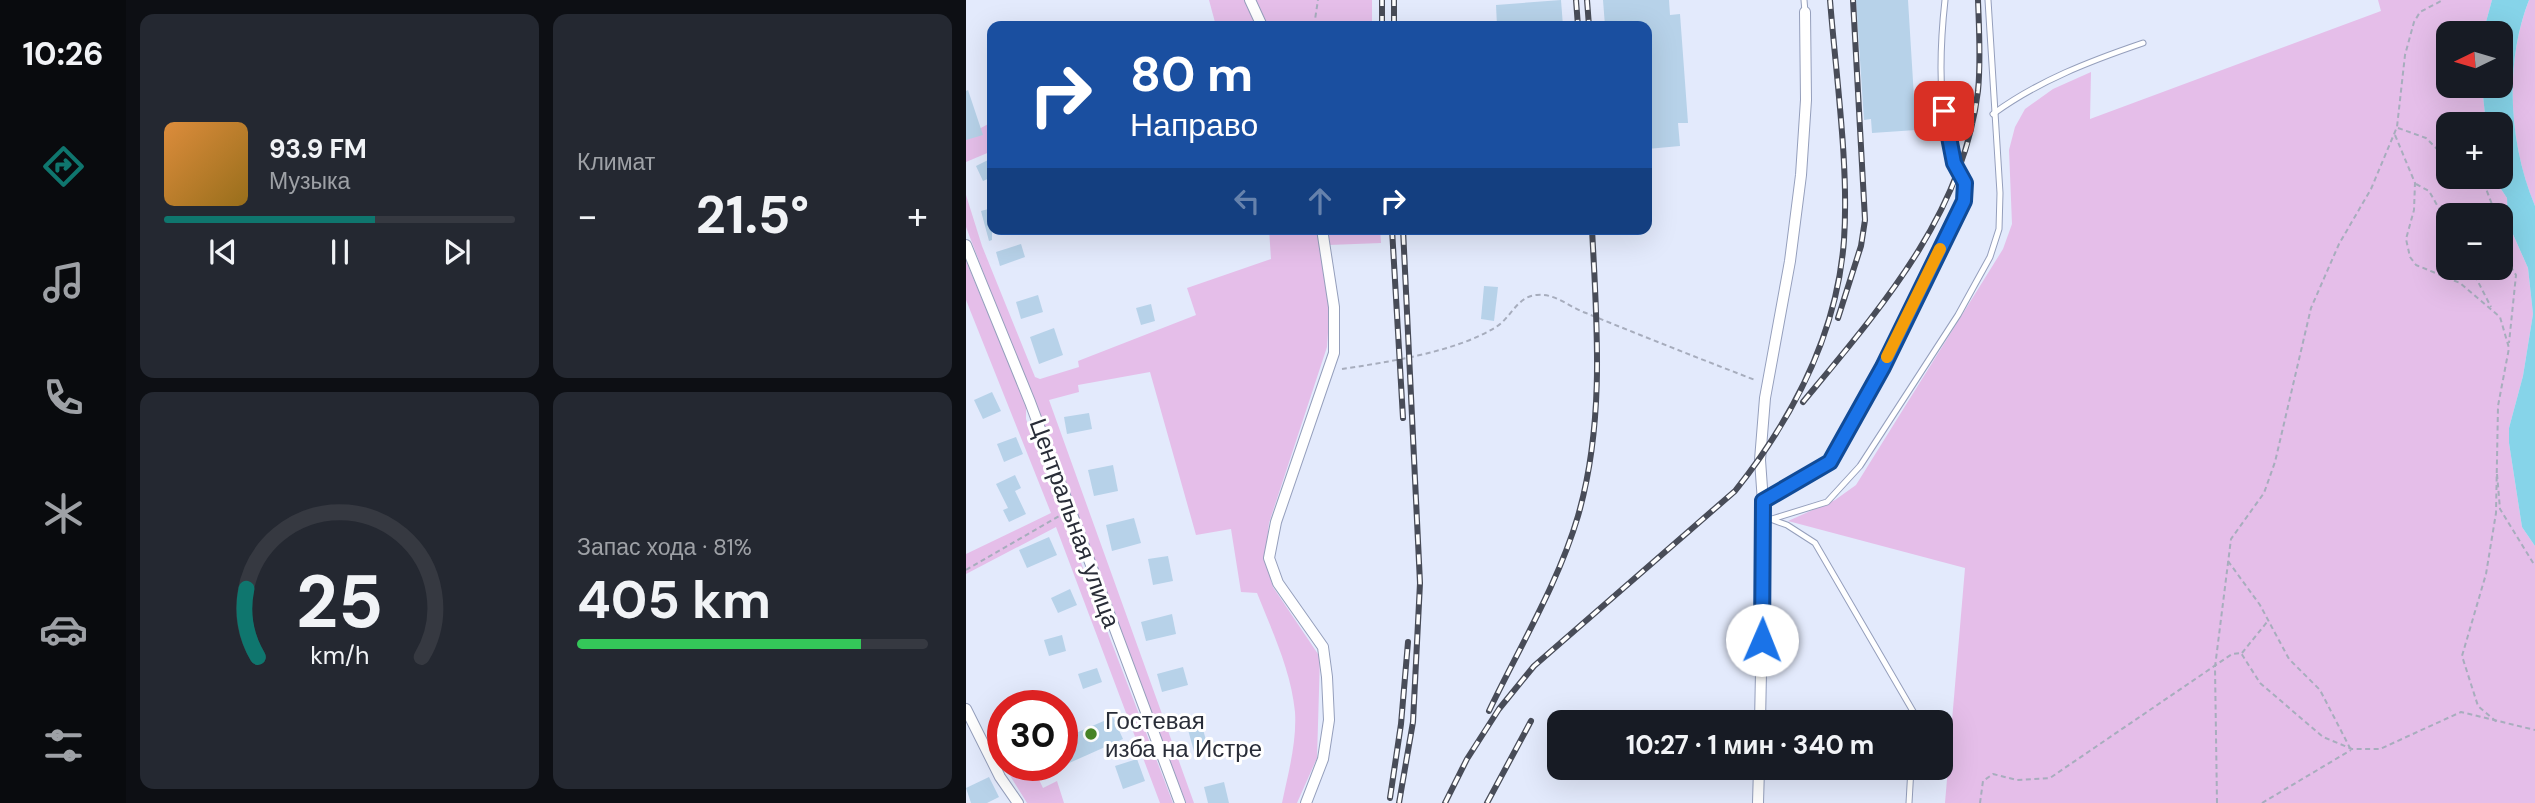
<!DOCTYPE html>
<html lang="ru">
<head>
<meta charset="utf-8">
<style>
	body { margin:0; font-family:"DM Sans",sans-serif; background:#242831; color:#f1f3f6; height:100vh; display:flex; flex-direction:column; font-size:26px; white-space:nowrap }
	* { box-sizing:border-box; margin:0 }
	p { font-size:23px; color:#9ea1a6 }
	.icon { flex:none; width:38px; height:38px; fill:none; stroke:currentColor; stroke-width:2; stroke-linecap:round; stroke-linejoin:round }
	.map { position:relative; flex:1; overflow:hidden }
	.sheet { display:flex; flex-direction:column; gap:14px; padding:14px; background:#0d0f14; width:840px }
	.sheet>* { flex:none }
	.banner { position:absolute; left:21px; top:21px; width:665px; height:214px; border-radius:14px; box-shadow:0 7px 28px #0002; background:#1a4fa0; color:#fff; overflow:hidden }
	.needle { width:46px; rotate:265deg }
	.tools { position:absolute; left:1470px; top:21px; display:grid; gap:14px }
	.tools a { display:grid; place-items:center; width:77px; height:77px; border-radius:14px; background:#171b24; box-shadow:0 7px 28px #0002; font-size:35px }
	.speed { position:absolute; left:21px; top:690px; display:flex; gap:14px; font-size:35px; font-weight:700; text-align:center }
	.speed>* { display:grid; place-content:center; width:91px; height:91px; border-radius:50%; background:#171b24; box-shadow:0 7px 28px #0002; line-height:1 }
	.speed .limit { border:10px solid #d22; background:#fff; color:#111 }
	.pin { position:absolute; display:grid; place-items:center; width:60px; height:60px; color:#fff; margin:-30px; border-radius:14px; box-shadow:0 4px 10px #0006 }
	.me { position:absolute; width:77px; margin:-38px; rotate:1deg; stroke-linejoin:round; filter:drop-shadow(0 0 5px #0008) }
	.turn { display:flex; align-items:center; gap:24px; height:147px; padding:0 28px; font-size:32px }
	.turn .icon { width:91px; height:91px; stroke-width:2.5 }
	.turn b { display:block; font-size:49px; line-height:60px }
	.lanes { display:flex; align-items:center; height:66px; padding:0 28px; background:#0003; justify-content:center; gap:35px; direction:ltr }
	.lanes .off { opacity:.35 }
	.big { font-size:52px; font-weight:700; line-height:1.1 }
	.sheet .card { flex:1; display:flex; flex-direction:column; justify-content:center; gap:10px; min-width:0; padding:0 24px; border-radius:14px; background:#242831 }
	.sheet .dial { align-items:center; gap:0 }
	.dial svg { height:182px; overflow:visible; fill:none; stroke:#363941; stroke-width:7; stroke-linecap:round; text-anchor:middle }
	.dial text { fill:#f1f3f6; stroke:none }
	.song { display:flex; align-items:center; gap:21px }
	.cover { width:84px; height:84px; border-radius:10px; background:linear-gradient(135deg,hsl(30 70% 55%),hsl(40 70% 35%)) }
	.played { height:7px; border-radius:4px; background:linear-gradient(90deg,#0f766e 60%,#363941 60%) }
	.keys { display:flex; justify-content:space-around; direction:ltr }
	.heat { display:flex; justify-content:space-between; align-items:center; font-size:38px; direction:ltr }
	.charge { height:10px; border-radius:5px; background:linear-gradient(90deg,#34c759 81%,#363941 0) }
	.sheet .tiles { flex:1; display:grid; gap:14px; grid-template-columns:repeat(2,1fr) }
	.trip { position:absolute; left:581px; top:710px; width:406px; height:70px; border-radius:14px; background:#171b24; box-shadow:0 7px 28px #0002; font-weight:700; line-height:70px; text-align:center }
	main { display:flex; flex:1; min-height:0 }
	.menu { display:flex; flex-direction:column; width:126px; justify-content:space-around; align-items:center; background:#090b0e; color:#9ea1a6 }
	.menu .icon { width:49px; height:49px }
	.menu .current { color:#0f766e }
	.menu b { font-size:32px; color:#f1f3f6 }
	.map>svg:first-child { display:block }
</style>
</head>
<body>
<main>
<nav class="menu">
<b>10:26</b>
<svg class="icon current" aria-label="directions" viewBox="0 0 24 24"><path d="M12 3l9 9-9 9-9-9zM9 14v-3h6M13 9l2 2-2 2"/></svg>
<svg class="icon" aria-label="music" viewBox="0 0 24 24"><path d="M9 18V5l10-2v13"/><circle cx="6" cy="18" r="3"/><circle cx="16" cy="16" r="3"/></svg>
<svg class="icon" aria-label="phone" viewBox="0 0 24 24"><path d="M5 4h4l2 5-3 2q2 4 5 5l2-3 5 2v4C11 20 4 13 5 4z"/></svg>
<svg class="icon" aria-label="climate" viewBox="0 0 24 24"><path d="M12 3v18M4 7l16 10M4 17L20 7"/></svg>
<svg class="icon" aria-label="car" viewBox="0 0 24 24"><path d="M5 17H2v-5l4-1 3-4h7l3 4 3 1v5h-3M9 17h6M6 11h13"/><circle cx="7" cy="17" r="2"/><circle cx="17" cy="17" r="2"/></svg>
<svg class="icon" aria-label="filters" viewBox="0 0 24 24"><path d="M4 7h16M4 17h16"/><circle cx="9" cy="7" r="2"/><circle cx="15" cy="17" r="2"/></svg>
</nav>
<section class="sheet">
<div class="tiles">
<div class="card">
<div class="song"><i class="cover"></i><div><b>93.9 FM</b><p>Музыка</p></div></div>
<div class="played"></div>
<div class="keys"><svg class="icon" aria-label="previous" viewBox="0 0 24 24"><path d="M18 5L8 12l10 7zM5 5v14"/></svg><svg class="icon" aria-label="pause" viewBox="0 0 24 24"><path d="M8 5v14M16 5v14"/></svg><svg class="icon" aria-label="next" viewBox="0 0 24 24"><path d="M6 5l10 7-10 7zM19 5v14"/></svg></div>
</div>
<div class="card"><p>Климат</p>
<div class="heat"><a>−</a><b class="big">21.5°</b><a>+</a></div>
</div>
<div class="card dial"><svg viewBox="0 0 100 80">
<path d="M14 69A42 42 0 1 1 86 69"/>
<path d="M14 69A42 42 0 0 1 9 39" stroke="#0f766e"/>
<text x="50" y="56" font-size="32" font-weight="700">25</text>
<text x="50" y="72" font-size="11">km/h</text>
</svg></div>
<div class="card"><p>Запас хода · 81%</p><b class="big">405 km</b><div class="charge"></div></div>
</div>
</section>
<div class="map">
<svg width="1569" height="803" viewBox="0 0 1569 803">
	<rect width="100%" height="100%" fill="#e3eafc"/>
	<g fill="#e5bee9" fill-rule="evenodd">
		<path d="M243 0H406V26H302L298 19 293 26H250Z"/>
		<path d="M1412 0H1526L1517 33H1482V86H1516L1520 124H1482V177H1527L1541 198 1542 223 1562 268 1567 314 1557 376 1543 428V443L1556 527 1569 546V803H979L999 568 822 521 869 500 890 485 1037 249 1046 224 1043 150 1049 127 1059 109 1087 89 1125 72 1124 119 1415 11ZM1482 215H1535V268H1482Z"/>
		<path d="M1563 0H1569V206C1543 144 1538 64 1563 0Z"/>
		<path d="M26 122V151L0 162V136Z"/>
		<path d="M0 195 16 246 69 377 74 379 113 367 112 361 230 315 221 288 305 259 303 229H351L364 304 361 347 303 523 299 559 307 587 354 657 351 758 331 803H316C322 774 331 742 329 712 325 670 306 631 291 593L275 592 265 529 230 535 184 372 112 385 113 392 83 400 228 803H220L0 227Z"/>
		<path d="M360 229H414L415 243 363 245Z"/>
		<path d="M0 261 60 405V419L207 803H194L90 527 0 574V554L85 513 0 300Z"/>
		<path d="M37 750V765H66L77 788 91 781 98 803H61L30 753Z"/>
	</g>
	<path fill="#86d4e9" d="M1526 0H1563C1538 64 1543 144 1569 206V546L1556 527 1543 443V428L1557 376 1567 314 1562 268 1542 223 1541 198 1527 177H1535V124H1520L1516 86H1535V33H1517Z"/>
	<g fill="#b7d2e9">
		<path d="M595 0 597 26H531L530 5Z"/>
		<path d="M637 0H703L704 15 714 14 722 123H712L714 146 681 149V26H639Z"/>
		<path d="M890 0H942L950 130 906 133 905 119 898 120Z"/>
		<path d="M2 90 17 135 0 140V91Z"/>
		<path d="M26 158V177L17 181 10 166Z"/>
		<path d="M26 208V240L23 241 15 211Z"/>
		<path d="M55 244 59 257 34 266 30 252Z"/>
		<path d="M518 286 532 287 528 321 515 319Z"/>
		<path d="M72 295 77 312 55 319 50 302Z"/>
		<path d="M185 304 189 321 175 325 170 308Z"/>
		<path d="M88 328 97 355 73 364 64 337Z"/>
		<path d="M26 392 35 411 17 419 8 400Z"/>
		<path d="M123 413 126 429 101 434 98 417Z"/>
		<path d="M50 437 57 454 38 462 31 444Z"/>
		<path d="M147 465 152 491 128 496 122 470Z"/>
		<path d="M49 475 55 488 49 491 60 514 43 522 37 510 42 508 30 484Z"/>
		<path d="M168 518 175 543 146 551 140 525Z"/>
		<path d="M83 537 91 555 61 568 53 550Z"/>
		<path d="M202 556 207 581 187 585 182 559Z"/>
		<path d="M104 589 111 605 92 613 85 598Z"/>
		<path d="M206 614 210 634 180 641 175 622Z"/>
		<path d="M96 635 100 651 83 656 78 640Z"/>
		<path d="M217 667 222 685 196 692 191 674Z"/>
		<path d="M131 668 136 682 117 689 112 674Z"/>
		<path d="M233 715 243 751 229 755 219 719Z"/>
		<path d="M147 717 157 739 101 764 96 754V739Z"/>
		<path d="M171 759 179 781 157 789 149 766Z"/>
		<path d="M23 777 33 797 21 803H5L0 788Z"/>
		<path d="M258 782 263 803H242L238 787Z"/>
	</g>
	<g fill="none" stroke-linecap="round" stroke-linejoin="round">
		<g stroke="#959fbc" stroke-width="7">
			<g id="lane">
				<path d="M838 0 839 12"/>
				<path d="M1027 114C1072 81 1124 61 1177 43"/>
				<path d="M797 501 864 462 917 367 998 201C999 178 986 163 981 140 973 96 974 45 979 0"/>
				<path d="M806 519 861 502 894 466 992 315 1024 257 1033 229 1034 193 1022 0"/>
				<path d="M807 520 821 525 849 543 948 713V723"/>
				<path d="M943 803 945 768"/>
			</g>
		</g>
		<g stroke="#959fbc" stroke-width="12">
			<g id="street">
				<path d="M284 0 296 26"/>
				<path d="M0 245 64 402 214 803"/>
				<path d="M0 709 34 777 52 803"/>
				<path d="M794 723 798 516 794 460 799 398 824 261 835 175 840 100 839 12"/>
				<path d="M340 803 357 759 363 720 361 677 357 647 312 583 303 558 310 522 368 353V307L356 229"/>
				<path d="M792 803 793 768"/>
			</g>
		</g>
		<g stroke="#a7adbd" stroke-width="2" stroke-dasharray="5 3.5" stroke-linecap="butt">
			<path d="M348 26 352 0"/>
			<path d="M1432 128 1460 138 1482 160"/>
			<path d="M1429 135 1449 183 1448 210 1440 239 1444 257 1450 265 1494 283 1534 317 1543 348 1532 406 1530 513 1520 574 1496 656 1512 706 1532 723"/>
			<path d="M1511 177 1519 186 1530 215"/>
			<path d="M1450 184 1463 191 1482 224"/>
			<path d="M1535 252 1550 275 1543 343"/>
			<path d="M1505 268 1525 307"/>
			<path d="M376 369C422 362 490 352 530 327 545 318 551 296 571 295 589 293 603 307 620 313 676 336 732 358 789 380"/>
			<path d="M1531 474 1534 509 1569 566"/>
			<path d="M1262 561 1294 605 1323 659 1354 690 1384 748"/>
			<path d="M0 570 93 516"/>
			<path d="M1276 653 1301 622"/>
			<path d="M1014 803 1017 781 1027 774 1051 780 1084 778 1266 654 1275 653 1294 683 1357 737 1386 749H1414L1495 712 1569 730"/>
			<path d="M1251 803 1249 667 1265 539 1298 493 1309 462 1345 308 1373 244 1405 189 1431 127 1439 55 1448 22 1454 12 1477 0"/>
			<path d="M1296 803 1385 750"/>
		</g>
		<use href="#lane" stroke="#fff" stroke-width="5"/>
		<use href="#street" stroke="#fff" stroke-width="10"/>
		<g stroke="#484c58" stroke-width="6">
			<g id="rail">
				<path d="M610 0 612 26"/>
				<path d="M621 0 623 26"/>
				<path d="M416 26V0"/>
				<path d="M428 26V0"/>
				<path d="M426 229 437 418"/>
				<path d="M872 318 895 246 899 220 887 0"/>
				<path d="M837 402C914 309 997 215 1012 91 1015 61 1013 30 1012 0"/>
				<path d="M523 711C553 648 592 584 612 516 639 422 631 325 626 229"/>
				<path d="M424 798 435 724 442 642"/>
				<path d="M433 803 447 722 454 583 437 229"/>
				<path d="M479 803 501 759 533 709 568 666 769 491C827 418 871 335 878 240 883 166 870 76 864 0"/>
				<path d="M521 803 565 721"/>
			</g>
		</g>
		<use href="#rail" stroke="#fff" stroke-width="3.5" stroke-dasharray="10" stroke-linecap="butt"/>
	</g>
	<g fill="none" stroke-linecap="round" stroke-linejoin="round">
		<g stroke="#114b97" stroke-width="18">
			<path id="route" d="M796 640 797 501 864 462 917 367 998 201 999 183 988 163 978 111"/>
		</g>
		<use href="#route" stroke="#1a73e8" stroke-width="12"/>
		<path stroke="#f59e0b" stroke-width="12" d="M921 357 974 249"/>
	</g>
	<circle fill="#488626" stroke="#fff" stroke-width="2.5" cx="125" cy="734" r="7"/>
	<g text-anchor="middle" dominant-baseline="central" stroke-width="6" stroke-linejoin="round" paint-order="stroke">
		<g font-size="24" fill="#292d38" stroke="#fff">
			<text transform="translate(109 523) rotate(70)">Центральная улица</text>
		</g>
		<g font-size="24" fill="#292d38" stroke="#fff" text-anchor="start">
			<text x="139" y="720">Гостевая<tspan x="139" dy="28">изба на Истре</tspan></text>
		</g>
	</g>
</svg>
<div class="tools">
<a><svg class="needle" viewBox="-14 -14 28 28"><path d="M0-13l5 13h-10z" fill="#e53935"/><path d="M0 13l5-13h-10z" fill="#9ea1a6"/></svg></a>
<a>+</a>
<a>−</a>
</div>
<div class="speed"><div class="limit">30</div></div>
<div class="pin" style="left:978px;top:111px;background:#d93025"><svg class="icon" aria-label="arrive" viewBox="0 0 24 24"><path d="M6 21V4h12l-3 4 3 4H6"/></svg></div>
<svg class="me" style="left:796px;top:640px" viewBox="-20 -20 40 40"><circle r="19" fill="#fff"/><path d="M0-13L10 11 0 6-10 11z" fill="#1a73e8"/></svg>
<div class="trip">10:27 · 1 мин · 340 m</div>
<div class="banner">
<div class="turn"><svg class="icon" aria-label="right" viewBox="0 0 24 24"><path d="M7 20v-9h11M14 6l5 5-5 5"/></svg><div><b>80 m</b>Направо</div></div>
<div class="lanes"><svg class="icon off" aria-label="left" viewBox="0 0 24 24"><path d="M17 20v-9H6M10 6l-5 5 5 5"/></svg><svg class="icon off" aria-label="ahead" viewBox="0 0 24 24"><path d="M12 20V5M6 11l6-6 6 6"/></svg><svg class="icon" aria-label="right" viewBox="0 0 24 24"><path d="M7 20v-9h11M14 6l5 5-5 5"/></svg></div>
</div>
</div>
</main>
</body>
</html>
